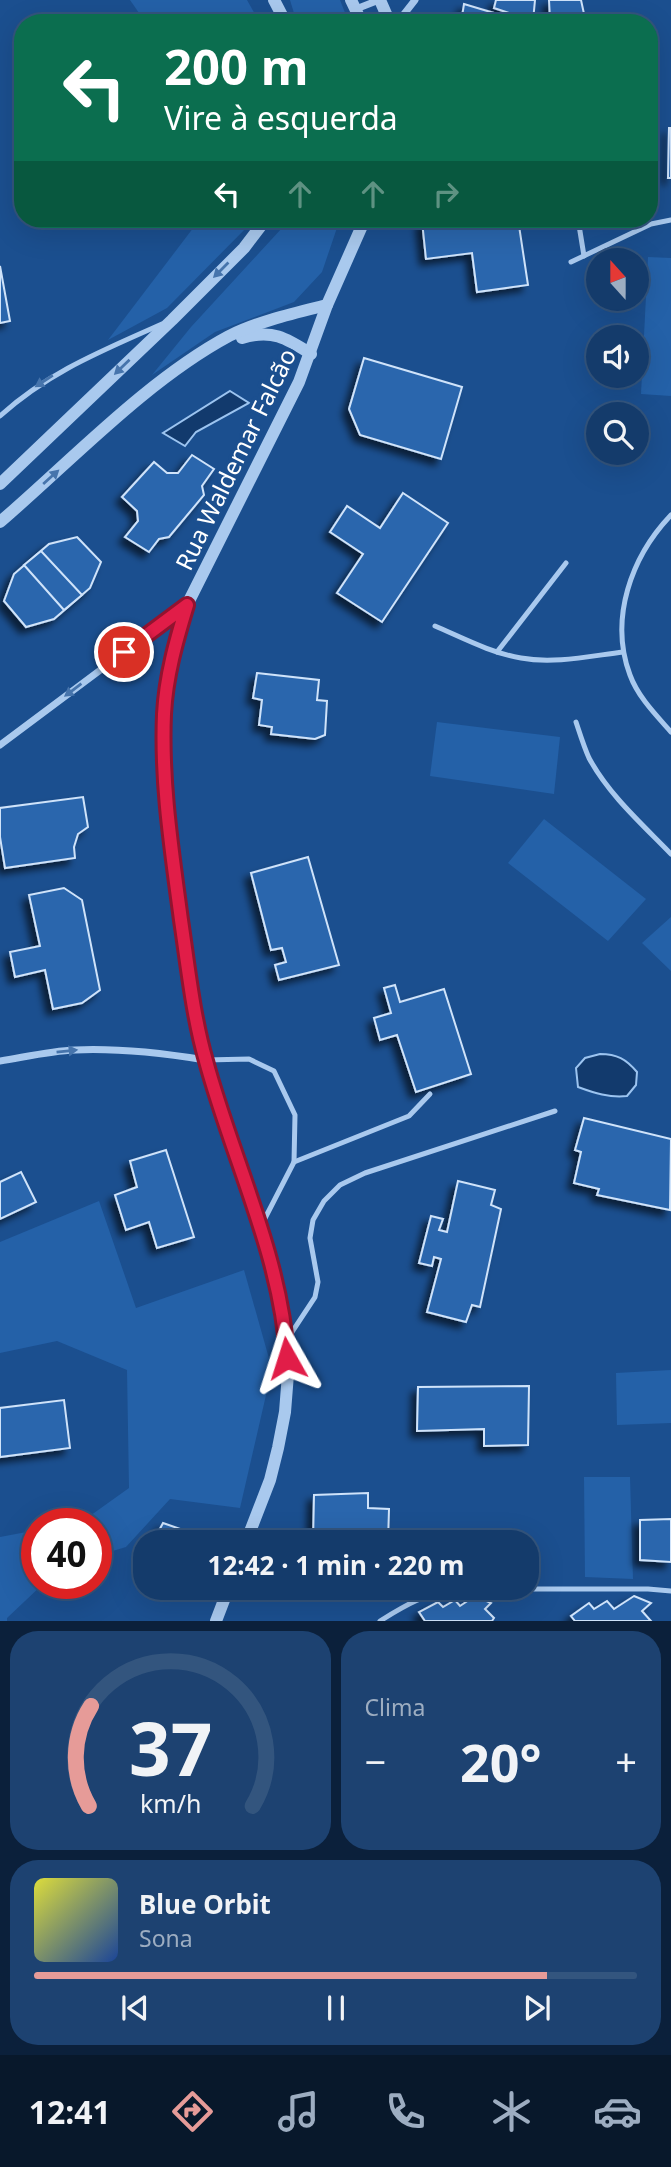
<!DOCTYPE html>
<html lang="pt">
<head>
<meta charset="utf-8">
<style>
	body { margin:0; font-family:"Noto Sans",sans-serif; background:#1d4271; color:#f1f3f6; height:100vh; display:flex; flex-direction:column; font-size:26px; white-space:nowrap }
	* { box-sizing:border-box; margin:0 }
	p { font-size:23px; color:#9dadc1 }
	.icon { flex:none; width:38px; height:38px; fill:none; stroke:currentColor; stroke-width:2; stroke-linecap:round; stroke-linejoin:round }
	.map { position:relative; height:1621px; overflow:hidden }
	.sheet { display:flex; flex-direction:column; gap:10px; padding:10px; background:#0b203b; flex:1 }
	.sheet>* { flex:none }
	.banner { position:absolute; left:14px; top:14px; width:644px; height:214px; border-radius:28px; box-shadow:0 7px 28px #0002,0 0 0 2px #33557e; background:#0b6e4f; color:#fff; overflow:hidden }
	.needle { width:46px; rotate:339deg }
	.tools { position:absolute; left:586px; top:248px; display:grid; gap:14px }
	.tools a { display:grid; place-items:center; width:63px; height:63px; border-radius:50%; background:#143b6b; box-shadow:0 7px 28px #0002,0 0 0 2px #33557e; font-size:35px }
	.speed { position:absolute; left:21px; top:1508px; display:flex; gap:14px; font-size:35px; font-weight:700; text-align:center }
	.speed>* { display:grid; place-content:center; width:91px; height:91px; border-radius:50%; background:#143b6b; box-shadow:0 7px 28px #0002,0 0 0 2px #33557e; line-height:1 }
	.speed .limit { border:10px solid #d22; background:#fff; color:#111 }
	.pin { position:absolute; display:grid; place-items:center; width:60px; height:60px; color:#fff; margin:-30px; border:4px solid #fff; border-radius:50%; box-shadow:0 2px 7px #0007 }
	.me { position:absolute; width:77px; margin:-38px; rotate:354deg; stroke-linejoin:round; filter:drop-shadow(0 0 5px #0008) }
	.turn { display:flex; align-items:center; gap:24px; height:147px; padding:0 35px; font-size:32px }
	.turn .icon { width:91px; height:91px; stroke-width:2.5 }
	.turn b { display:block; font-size:49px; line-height:60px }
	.lanes { display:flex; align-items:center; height:66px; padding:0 35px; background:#0003; justify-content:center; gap:35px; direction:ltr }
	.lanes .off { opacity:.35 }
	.big { font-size:52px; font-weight:700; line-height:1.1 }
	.sheet .widget { flex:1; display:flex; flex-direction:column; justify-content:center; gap:10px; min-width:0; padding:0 24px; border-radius:28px; background:#1d4271 }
	.sheet .dial { align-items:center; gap:0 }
	.dial svg { height:182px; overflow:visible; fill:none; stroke:#33557e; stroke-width:7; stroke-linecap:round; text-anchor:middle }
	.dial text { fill:#f1f3f6; stroke:none }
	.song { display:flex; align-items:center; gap:21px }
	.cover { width:84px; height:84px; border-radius:10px; background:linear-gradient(135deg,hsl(60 70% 55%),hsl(220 70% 35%)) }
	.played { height:7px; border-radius:4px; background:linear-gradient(90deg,#e69b98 85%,#33557e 85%) }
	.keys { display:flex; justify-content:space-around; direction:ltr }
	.heat { display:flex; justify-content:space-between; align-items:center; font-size:38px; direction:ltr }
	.sheet .tiles { flex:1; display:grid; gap:10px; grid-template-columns:1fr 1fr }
	.widget:last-child { grid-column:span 2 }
	.trip { position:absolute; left:133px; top:1530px; width:406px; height:70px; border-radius:28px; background:#143b6b; box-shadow:0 7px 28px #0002,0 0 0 2px #33557e; font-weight:700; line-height:70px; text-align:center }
	.menu { display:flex; height:112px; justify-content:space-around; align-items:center; background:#08182b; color:#9dadc1 }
	.menu .icon { width:49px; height:49px }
	.menu .active { color:#e69b98 }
	.menu b { font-size:32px; color:#f1f3f6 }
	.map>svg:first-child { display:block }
</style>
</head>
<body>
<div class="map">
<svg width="671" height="1621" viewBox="0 0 671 1621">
	<defs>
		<filter id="shadow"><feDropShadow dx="-6" dy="6" stdDeviation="3.5" flood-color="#0009"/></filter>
	</defs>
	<rect width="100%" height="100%" fill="#1b4f8f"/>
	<g fill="#2461a8">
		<path d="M130 0H247L260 23H146Z"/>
		<path d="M290 0H340L349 23H297Z"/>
		<path d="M200 219H252L250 224 167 308 108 340Z"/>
		<path d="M286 219H340L322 272 294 302 215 332 152 375 191 327 282 228Z"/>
		<path d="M648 257 671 258V396L641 394Z"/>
		<path d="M437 722 560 737 554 794 430 776Z"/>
		<path d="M544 819 646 899 608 941 508 863Z"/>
		<path d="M671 917V971L642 943Z"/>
		<path d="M99 1201 136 1308 244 1270 272 1369 240 1508 170 1499 126 1547 96 1556V1524H74L80 1523 129 1488 127 1370 57 1341 0 1353V1242Z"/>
		<path d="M671 1370V1423L617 1425 616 1373Z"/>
		<path d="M584 1477H630L633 1579 585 1577Z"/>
		<path d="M37 1530V1584H43L7 1618V1621H0V1537Z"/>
	</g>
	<g fill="#123a6d" stroke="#9cc4f0" stroke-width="2">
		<path d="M230 391 249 403 196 432 185 446 163 433Z"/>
		<path d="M600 1054C617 1054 626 1059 637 1072L636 1085 627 1096C610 1098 594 1093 578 1087L576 1068 585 1058Z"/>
	</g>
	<g fill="#2a66ad" stroke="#cfe3fa" stroke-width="2" filter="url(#shadow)">
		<path d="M496 0H535L533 21 494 8Z"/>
		<path d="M549 0H581L586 23H567L566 18 550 19Z"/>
		<path d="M464 4 524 22 523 23H461Z"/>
		<path d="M669 128H671V178H668Z"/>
		<path d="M441 219H518L528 285 477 292 472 253 426 259 422 221Z"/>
		<path d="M0 266 10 321 0 323Z"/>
		<path d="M364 358 462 387 441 459 360 435 349 409Z"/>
		<path d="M192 455 214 469 202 486 204 495 169 537 159 539 149 552 125 537 138 521 137 511 122 497 154 462 167 473H178Z"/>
		<path d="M403 493 448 523 382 622 337 593 363 554 330 532 347 506 380 528Z"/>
		<path d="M77 537 101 562 90 588 54 619 26 627 4 601 14 574 49 544Z"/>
		<path d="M41 551 82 595 64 610 24 565Z"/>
		<path d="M257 673 319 680 317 700 327 701 325 735 315 739 271 734 272 727 259 725 262 700 253 698Z"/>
		<path d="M83 797 88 827 78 834 74 847 75 858 5 868 0 837V808Z"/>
		<path d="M308 857 339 965 279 980 275 965 286 962 282 948 271 950 251 873Z"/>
		<path d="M64 888 82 900 100 990 82 1003 53 1009 45 970 15 977 10 952 40 946 29 895Z"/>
		<path d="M395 985 400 1002 444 989 471 1074 416 1092 397 1035 380 1040 374 1018 391 1013 384 988Z"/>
		<path d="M584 1118 671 1139 670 1210 597 1195 599 1189 574 1183 581 1152 575 1150Z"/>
		<path d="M166 1150 194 1237 157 1248 149 1222 126 1230 115 1195 137 1187 130 1161Z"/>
		<path d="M21 1172 36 1202 0 1219V1182Z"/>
		<path d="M458 1181 495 1190 491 1205 501 1209 480 1307 472 1305 466 1322 427 1312 441 1259 434 1257 432 1266 419 1263 431 1216 443 1219 439 1230 447 1232Z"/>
		<path d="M529 1386 528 1445 484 1446V1429L417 1431 418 1387Z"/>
		<path d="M64 1400 70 1448 0 1457V1408Z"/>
		<path d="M368 1493V1508L389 1509 388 1542H313L314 1495Z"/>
		<path d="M671 1519V1562L640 1560V1520Z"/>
		<path d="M163 1523 212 1540 211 1542H153Z"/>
		<path d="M475 1596 491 1603 485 1609 494 1618 492 1621H425L419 1612 438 1602 443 1607 455 1600 460 1606Z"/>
		<path d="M634 1596 651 1603 642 1611 651 1621H575L571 1616 589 1603 594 1609 607 1601 614 1609Z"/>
	</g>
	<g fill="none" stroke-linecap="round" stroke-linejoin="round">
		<g stroke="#a9c9ee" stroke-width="5">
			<path d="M578 219 584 256"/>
			<path d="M571 262 651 224 671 220"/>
			<path d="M0 416C50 371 102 351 162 324"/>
			<path d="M671 515C631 557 609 619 630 675 638 697 656 715 671 732"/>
			<path d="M435 626C463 638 491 653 521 658 554 664 590 656 623 652"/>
			<path d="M497 652 566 563"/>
			<path d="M576 722C580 734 584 747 589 758 609 795 642 824 671 854"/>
			<path d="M206 1060 249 1059 274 1071 295 1115 294 1162 261 1226"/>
			<path d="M294 1162 409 1116 430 1094"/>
			<path d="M288 1338 315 1297 318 1282 310 1238 313 1220 324 1201 340 1185 365 1173 555 1111"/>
			<path d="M380 1621C407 1604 425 1594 456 1589H648L671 1591"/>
		</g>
		<g stroke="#a9c9ee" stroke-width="7">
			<path d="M356 9 379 0"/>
			<path d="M397 23 415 0"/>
			<path d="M0 745 186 606"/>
			<path d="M0 1061C25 1057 50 1051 75 1050 119 1048 162 1053 205 1060"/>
		</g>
		<g stroke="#a9c9ee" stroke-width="12">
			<path d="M274 0 286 23"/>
			<path d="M351 0 362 23"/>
			<path d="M380 0 390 23"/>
			<path d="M242 338C272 329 286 338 311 354"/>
			<path d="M0 484 172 320 244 248 266 219"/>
			<path d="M0 522C71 461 147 380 229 336 259 321 295 313 327 305"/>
			<path d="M246 1542 270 1480 278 1448 285 1412 288 1374 287 1341 280 1298 270 1260 205 1060 188 966 175 875 165 778 164 714 169 668 187 605 299 382 327 305 365 219"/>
			<path d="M216 1621 229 1587"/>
		</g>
	</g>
	<defs><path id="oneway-solid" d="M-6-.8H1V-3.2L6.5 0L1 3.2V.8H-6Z" transform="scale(1.75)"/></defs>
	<g fill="#4674ac">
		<use href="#oneway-solid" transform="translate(221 270) rotate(135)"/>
		<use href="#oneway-solid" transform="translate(122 367) rotate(136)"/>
		<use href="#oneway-solid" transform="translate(44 381) rotate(147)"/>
		<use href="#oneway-solid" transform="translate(51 477) rotate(-42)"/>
		<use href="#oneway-solid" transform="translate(73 690) rotate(143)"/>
		<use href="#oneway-solid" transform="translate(67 1051) rotate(-6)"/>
	</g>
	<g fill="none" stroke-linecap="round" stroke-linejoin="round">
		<g stroke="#92132f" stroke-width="18">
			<path id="route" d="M124 652 187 605C176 641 166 676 164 714 161 783 172 852 181 920 188 967 193 1016 206 1061 232 1158 282 1258 287 1358"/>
		</g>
		<use href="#route" stroke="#e11d48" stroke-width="12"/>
	</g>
	<g text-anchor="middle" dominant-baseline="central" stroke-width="7" stroke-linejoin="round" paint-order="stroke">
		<g font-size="24" fill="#fff" stroke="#1b4f8f">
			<text transform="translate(235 459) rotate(-64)">Rua Waldemar Falcão</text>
		</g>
	</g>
</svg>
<div class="tools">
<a><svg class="needle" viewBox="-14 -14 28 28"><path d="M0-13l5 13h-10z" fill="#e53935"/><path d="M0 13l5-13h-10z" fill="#9dadc1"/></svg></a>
<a><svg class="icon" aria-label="sound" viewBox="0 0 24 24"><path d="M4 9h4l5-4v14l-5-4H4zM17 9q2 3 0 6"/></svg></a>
<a><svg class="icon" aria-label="search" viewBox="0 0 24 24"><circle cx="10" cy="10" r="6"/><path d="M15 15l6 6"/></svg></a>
</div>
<div class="speed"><div class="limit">40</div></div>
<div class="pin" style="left:124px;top:652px;background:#d93025"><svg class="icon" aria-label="arrive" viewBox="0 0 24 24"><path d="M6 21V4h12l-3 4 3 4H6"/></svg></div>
<svg class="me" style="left:287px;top:1358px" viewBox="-20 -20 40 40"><path d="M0-17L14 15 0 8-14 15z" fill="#e11d48" stroke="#fff" stroke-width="4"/></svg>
<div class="trip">12:42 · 1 min · 220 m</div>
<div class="banner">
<div class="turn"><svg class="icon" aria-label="left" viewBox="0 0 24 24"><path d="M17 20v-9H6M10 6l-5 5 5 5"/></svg><div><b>200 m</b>Vire à esquerda</div></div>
<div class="lanes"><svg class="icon" aria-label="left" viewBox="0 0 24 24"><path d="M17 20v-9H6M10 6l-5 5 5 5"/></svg><svg class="icon off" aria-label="ahead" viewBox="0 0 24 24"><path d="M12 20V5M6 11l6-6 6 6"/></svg><svg class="icon off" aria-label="ahead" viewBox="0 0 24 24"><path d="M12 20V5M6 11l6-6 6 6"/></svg><svg class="icon off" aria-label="right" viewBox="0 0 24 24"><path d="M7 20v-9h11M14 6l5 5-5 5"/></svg></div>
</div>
</div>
<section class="sheet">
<div class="tiles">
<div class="widget dial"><svg viewBox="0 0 100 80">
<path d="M14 69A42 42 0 1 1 86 69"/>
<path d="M14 69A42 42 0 0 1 15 25" stroke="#e69b98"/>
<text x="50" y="56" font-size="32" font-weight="700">37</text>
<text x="50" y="72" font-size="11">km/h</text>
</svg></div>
<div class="widget"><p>Clima</p>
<div class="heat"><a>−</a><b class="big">20°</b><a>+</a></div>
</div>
<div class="widget">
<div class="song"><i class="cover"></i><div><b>Blue Orbit</b><p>Sona</p></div></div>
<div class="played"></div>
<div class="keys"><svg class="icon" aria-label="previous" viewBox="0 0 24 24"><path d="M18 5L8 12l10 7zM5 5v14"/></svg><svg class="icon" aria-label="pause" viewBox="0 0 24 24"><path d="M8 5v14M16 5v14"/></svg><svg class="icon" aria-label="next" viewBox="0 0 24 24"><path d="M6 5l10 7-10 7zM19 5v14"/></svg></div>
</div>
</div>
</section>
<nav class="menu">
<b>12:41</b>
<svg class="icon active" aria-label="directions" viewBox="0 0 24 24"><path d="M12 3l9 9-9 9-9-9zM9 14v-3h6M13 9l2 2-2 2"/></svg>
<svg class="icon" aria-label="music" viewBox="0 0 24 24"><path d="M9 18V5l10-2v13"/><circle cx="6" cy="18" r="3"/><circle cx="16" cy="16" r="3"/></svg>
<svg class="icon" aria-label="phone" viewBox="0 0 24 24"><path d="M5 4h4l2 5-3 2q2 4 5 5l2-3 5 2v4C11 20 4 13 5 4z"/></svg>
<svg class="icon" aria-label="climate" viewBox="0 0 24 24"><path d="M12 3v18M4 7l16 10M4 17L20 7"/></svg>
<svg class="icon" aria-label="car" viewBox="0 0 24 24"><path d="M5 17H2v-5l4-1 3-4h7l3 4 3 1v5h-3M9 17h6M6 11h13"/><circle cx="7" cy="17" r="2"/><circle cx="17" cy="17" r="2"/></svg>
</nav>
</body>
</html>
